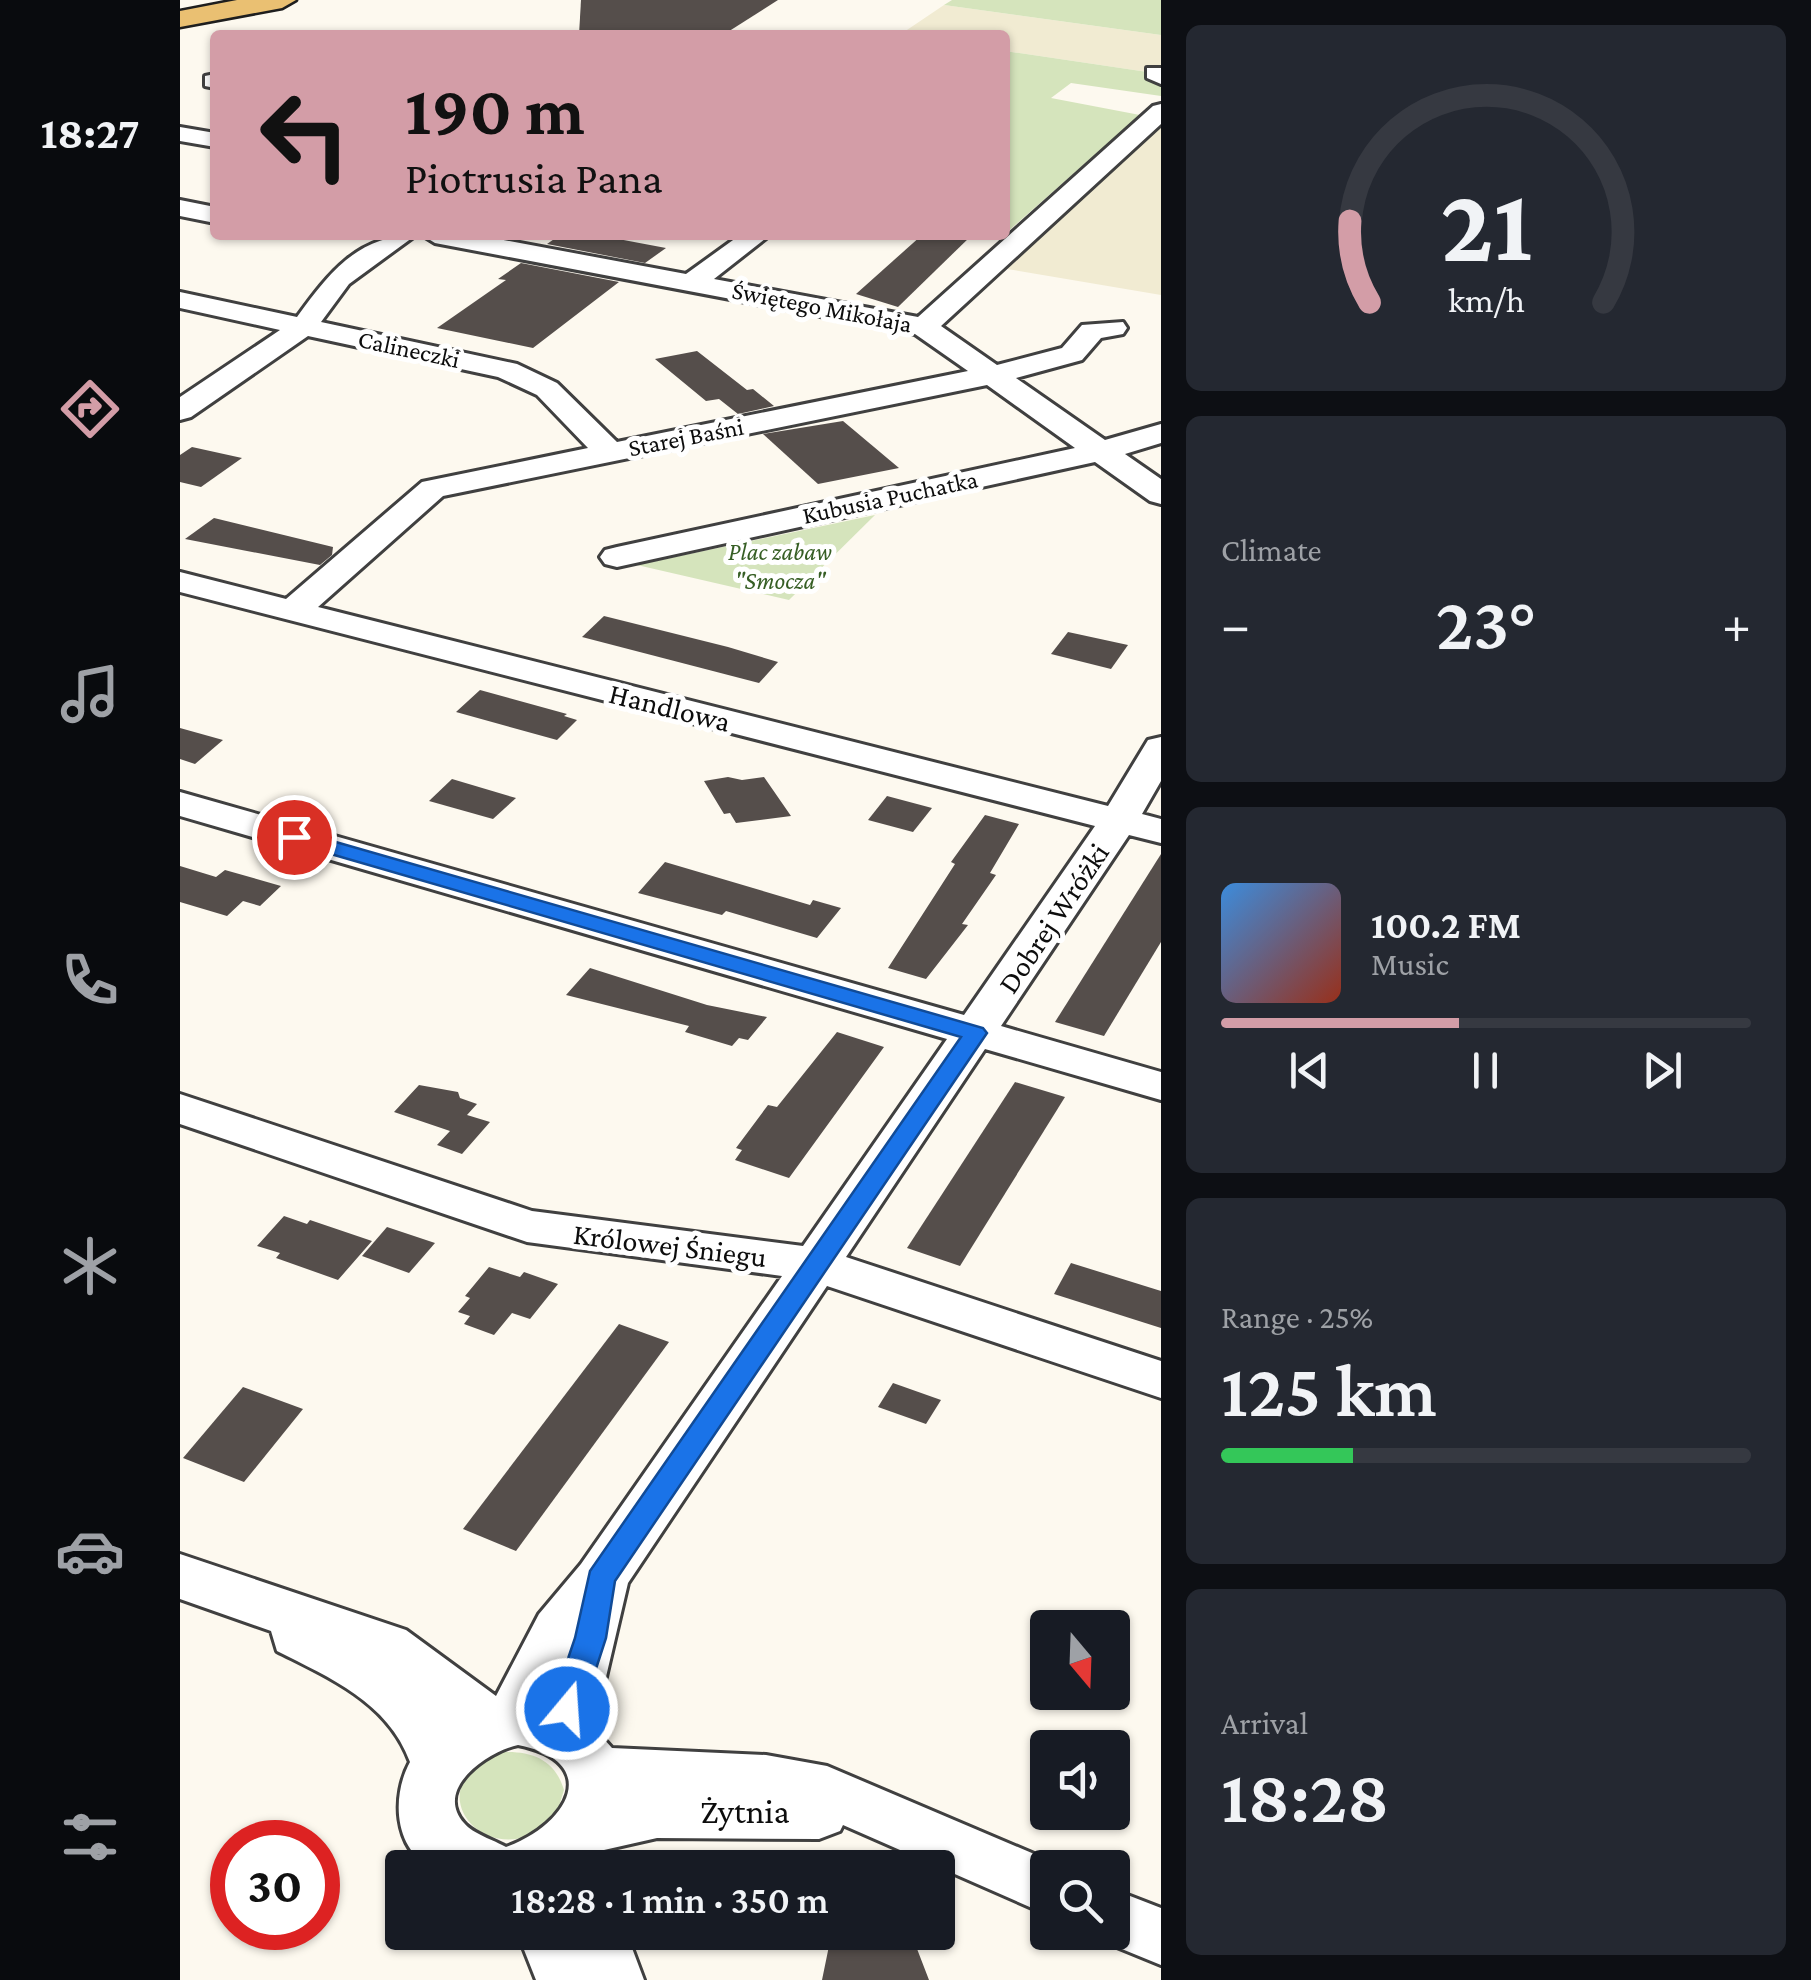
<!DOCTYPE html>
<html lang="en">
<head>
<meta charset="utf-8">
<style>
	body { margin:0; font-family:"Crimson Pro",serif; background:#242831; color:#f1f3f6; height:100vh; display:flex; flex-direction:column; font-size:38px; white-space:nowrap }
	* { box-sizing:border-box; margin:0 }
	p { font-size:32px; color:#9ea1a6 }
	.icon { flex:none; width:55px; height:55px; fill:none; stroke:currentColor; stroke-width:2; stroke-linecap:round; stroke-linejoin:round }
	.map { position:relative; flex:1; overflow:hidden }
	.drawer { display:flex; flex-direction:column; gap:25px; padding:25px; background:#0d0f14; width:650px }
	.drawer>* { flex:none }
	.banner { position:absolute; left:30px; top:30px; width:800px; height:210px; border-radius:10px; box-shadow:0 2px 8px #0004; background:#d39da7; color:#111; overflow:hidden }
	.needle { width:65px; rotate:161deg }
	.fabs { position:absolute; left:850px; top:1610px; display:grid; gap:20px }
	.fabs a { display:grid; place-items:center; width:100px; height:100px; border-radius:10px; background:#171b24; box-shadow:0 2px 8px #0004; font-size:50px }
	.speed { position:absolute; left:30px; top:1820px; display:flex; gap:20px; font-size:50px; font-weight:700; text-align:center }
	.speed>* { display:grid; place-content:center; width:130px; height:130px; border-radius:50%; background:#171b24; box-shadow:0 2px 8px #0004; line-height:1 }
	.speed .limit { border:15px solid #d22; background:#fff; color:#111 }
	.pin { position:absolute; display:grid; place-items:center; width:85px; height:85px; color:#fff; margin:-42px; border:5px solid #fff; border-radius:50%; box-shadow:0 2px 10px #0007 }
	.me { position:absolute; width:110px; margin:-55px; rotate:18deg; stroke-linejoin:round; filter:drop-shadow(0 0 8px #0008) }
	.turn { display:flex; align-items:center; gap:35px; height:210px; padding:0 30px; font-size:45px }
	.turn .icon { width:130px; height:130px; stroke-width:2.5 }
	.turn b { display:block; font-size:70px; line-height:85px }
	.big { font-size:75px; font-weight:600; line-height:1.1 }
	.drawer .card { flex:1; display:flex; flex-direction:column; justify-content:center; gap:15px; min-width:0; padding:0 35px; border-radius:15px; background:#242831 }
	.drawer .dial { align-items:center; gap:0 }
	.dial svg { height:260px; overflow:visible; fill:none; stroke:#363941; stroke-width:7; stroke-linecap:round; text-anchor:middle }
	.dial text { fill:#f1f3f6; stroke:none }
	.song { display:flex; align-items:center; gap:30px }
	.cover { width:120px; height:120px; border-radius:15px; background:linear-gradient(135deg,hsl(210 70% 55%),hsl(10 70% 35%)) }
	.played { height:10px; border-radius:5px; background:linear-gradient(90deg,#d39da7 45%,#363941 45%) }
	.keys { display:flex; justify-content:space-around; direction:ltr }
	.heat { display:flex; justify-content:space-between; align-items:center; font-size:55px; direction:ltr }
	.charge { height:15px; border-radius:8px; background:linear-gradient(90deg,#34c759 25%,#363941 0) }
	.trip { position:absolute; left:205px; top:1850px; width:570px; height:100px; border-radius:10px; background:#171b24; box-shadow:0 2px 8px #0004; font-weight:600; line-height:100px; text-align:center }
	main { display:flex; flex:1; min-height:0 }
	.menu { display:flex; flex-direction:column; width:180px; justify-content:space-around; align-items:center; background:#090b0e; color:#9ea1a6 }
	.menu .icon { width:70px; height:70px }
	.menu .on { color:#d39da7 }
	.menu b { font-size:45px; color:#f1f3f6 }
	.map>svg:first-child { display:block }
</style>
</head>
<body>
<main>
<nav class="menu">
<b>18:27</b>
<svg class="icon on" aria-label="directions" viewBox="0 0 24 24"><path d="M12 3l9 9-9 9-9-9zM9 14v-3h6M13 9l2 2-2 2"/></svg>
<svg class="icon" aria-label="music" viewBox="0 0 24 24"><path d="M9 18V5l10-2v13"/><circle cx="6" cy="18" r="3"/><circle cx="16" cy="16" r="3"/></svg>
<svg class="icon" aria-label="phone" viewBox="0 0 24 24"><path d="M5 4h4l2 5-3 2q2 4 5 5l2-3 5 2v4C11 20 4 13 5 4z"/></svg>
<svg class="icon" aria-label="climate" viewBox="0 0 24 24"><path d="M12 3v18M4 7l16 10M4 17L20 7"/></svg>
<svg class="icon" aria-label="car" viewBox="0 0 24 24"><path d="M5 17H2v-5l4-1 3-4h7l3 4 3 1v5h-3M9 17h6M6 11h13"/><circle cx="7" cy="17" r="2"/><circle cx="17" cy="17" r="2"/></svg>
<svg class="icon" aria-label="filters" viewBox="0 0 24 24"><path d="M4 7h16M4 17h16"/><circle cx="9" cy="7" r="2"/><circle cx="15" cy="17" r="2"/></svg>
</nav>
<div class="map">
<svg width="981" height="1980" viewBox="0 0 981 1980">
	<rect width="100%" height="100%" fill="#fdf9ef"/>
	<g fill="#f1ebd2">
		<path d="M764 5 981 35V74L825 51V35L721 34Z"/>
		<path d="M981 118V295L821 268Z"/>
	</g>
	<g fill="#d5e4bc">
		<path d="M772 0H981V35L764 5Z"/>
		<path d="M825 51 981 74V96L891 83 871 98 960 115 825 234Z"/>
		<path d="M695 515 609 600 457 565Z"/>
		<path d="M323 1752C353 1751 375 1760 384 1790L375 1819C307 1882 229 1783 323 1752Z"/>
	</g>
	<g fill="#554e4b">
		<path d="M401 0H598L543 35H399Z"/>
		<path d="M380 235H417L486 248 465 263 367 244Z"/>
		<path d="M742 235H792L718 307 676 294Z"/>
		<path d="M341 263 439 282 353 348 257 328 326 280 318 279Z"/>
		<path d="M517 351 567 390 573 389 594 406 558 414 539 399 526 401 475 359Z"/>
		<path d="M663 421 719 468 638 484 583 434Z"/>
		<path d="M12 447 62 458 21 487 0 482V455Z"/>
		<path d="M34 518 153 547 152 555 140 565 5 539Z"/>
		<path d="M424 616 548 647 598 662 579 683 402 637Z"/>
		<path d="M888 632 948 645 931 669 871 654Z"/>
		<path d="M300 690 387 714 384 716 397 720 377 740 276 712Z"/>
		<path d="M0 728 43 740 15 764 0 759Z"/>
		<path d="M548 777 562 780 584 777 611 816 556 823 550 813 544 814 524 781Z"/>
		<path d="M272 779 336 798 313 819 249 801Z"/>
		<path d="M707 796 752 808 733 832 688 820Z"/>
		<path d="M805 815 839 824 810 873 816 875 782 924 788 925 746 979 708 968 775 864 771 862Z"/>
		<path d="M981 854V942L924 1036 875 1022Z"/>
		<path d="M485 862 630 905 633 900 661 908 637 938 546 911 542 915 458 893Z"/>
		<path d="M0 866 36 877 45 870 101 886 80 906 63 901 47 916 0 902Z"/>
		<path d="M410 968 527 1005 587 1017 568 1040 559 1038 552 1046 505 1032 509 1026 386 995Z"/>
		<path d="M657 1032 704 1047 609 1178 555 1160 562 1150 556 1148 588 1105 597 1107Z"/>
		<path d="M835 1082 885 1097 780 1266 727 1248Z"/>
		<path d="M239 1085 278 1092 280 1098 297 1104 287 1115 310 1122 282 1154 257 1145 270 1131 214 1112Z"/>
		<path d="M104 1216 127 1224 130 1220 192 1241 158 1280 96 1258 100 1253 77 1246Z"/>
		<path d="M207 1227 255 1243 229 1273 182 1256Z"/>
		<path d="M891 1263 981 1291V1328L874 1294Z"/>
		<path d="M309 1267 340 1277 344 1272 378 1284 350 1319 332 1313 314 1335 284 1324 290 1316 278 1312 290 1298 285 1296Z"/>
		<path d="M439 1324 489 1342 336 1551 283 1529Z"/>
		<path d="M713 1383 761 1400 746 1424 698 1407Z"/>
		<path d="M63 1387 123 1409 64 1482 3 1458Z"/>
		<path d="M676 1932 702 1948 734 1941 749 1980H642L650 1941Z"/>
	</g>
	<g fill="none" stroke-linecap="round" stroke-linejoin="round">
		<g stroke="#404040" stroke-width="6">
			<g id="minor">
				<path d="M967 68H981V84L967 78Z"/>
				<path d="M35 74V88L25 86V76Z"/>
				<path d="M981 104V124L761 326 817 365 882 348 902 325 943 322 947 328 943 334 921 338 902 360 836 378 925 440 981 424V443L945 454 981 479V504L970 501 915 462 437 567 425 564 420 557 425 550 437 547 895 448 807 385 263 496 138 607 928 806 968 740 981 737V781L962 814 981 819V843L949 835 821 1026 981 1072V1100L805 1049 666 1257 981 1361V1398L647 1286 448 1583 414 1728 432 1748 586 1755 647 1766 887 1868H868V1915L663 1825 660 1831 639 1839 477 1838 424 1850 405 1868H251C213 1847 212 1795 230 1762 208 1702 150 1678 97 1651L91 1631 0 1599V1554L226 1630 316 1696 359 1614 401 1564 602 1276 347 1242 0 1124V1094L352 1211 623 1246 767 1039 0 816V792L784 1015 915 826 0 592V572L106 599 242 482 408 448 357 395 318 377 128 336 11 417 0 420V397L100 330 0 308V292L117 317C149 273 178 235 236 235L169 284 141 322 337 364 377 383 437 442 788 371 735 334 255 243 242 235H297L506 274 560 235H590L534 279 738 317 973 106ZM338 1745C423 1762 389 1824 326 1847 314 1840 293 1834 284 1823 253 1788 309 1751 338 1745Z"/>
				<path d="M0 127 35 133V147L0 141Z"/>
				<path d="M0 200 35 207V223L0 216Z"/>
				<path d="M932 1889 981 1908V1965L910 1936 932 1932Z"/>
				<path d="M337 1932H446L464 1980H356Z"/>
			</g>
		</g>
		<g stroke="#1e1e1e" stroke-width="5">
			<path id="major" d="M57 0H116L102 8 0 27V11Z"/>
		</g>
		<use href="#minor" fill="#fff" fill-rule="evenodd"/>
		<use href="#major" fill="#eac072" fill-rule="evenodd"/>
	</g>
	<path fill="#1a73e8" stroke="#114b97" stroke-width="2.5" d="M114 830 803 1028 807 1033 435 1581 426 1638 403 1709 398 1718 387 1722 376 1718 371 1709 395 1638 410 1571 781 1037 106 841V832Z"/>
	<g text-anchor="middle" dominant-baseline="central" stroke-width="10" stroke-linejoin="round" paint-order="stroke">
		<g font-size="25" fill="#0d0d0d" stroke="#fff">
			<text transform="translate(642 307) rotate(11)">Świętego Mikołaja</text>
			<text transform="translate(229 349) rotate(12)">Calineczki</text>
			<text transform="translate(506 437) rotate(-11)">Starej Baśni</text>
			<text transform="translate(710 497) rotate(-12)">Kubusia Puchatka</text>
		</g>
		<g font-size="25" font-style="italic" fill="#365e24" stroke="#fff">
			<text x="600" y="551">Plac zabaw<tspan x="600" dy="29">"Smocza"</tspan></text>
		</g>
		<g font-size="30" fill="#0d0d0d" stroke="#fff">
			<text transform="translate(490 707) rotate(14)">Handlowa</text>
			<text transform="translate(873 918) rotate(-56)">Dobrej Wróżki</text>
			<text transform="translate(490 1245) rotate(7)">Królowej Śniegu</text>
		</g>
		<g font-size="35" fill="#0d0d0d" stroke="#fff">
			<text x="565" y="1811">Żytnia</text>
		</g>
	</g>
</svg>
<div class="fabs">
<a><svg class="needle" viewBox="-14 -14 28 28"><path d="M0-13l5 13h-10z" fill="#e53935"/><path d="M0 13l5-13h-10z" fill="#9ea1a6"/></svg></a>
<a><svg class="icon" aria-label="sound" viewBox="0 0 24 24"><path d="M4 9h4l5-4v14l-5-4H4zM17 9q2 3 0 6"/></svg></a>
<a><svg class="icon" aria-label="search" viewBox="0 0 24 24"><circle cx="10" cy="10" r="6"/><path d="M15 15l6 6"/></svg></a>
</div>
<div class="speed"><div class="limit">30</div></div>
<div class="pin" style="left:114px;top:837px;background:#d93025"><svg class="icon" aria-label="arrive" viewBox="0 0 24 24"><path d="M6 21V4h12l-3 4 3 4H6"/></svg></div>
<svg class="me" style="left:387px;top:1709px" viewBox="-20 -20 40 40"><circle r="17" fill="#1a73e8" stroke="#fff" stroke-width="3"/><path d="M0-11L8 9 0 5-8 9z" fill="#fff"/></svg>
<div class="trip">18:28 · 1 min · 350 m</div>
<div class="banner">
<div class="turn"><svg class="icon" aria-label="left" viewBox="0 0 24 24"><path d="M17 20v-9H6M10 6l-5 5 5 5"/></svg><div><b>190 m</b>Piotrusia Pana</div></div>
</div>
</div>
<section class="drawer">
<div class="card dial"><svg viewBox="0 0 100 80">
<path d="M14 69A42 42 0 1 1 86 69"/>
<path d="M14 69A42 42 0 0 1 8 44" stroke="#d39da7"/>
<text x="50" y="56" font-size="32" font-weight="700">21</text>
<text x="50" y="72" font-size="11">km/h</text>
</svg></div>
<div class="card"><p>Climate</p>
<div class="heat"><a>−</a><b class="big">23°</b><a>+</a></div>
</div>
<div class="card">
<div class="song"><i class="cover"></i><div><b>100.2 FM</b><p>Music</p></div></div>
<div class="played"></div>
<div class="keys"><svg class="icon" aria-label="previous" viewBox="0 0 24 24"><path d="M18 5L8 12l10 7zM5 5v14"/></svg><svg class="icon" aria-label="pause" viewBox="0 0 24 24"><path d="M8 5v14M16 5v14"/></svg><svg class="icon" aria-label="next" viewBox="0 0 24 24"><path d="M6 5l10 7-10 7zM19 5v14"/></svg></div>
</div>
<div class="card"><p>Range · 25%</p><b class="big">125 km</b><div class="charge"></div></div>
<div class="card"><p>Arrival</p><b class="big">18:28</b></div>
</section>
</main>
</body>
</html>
